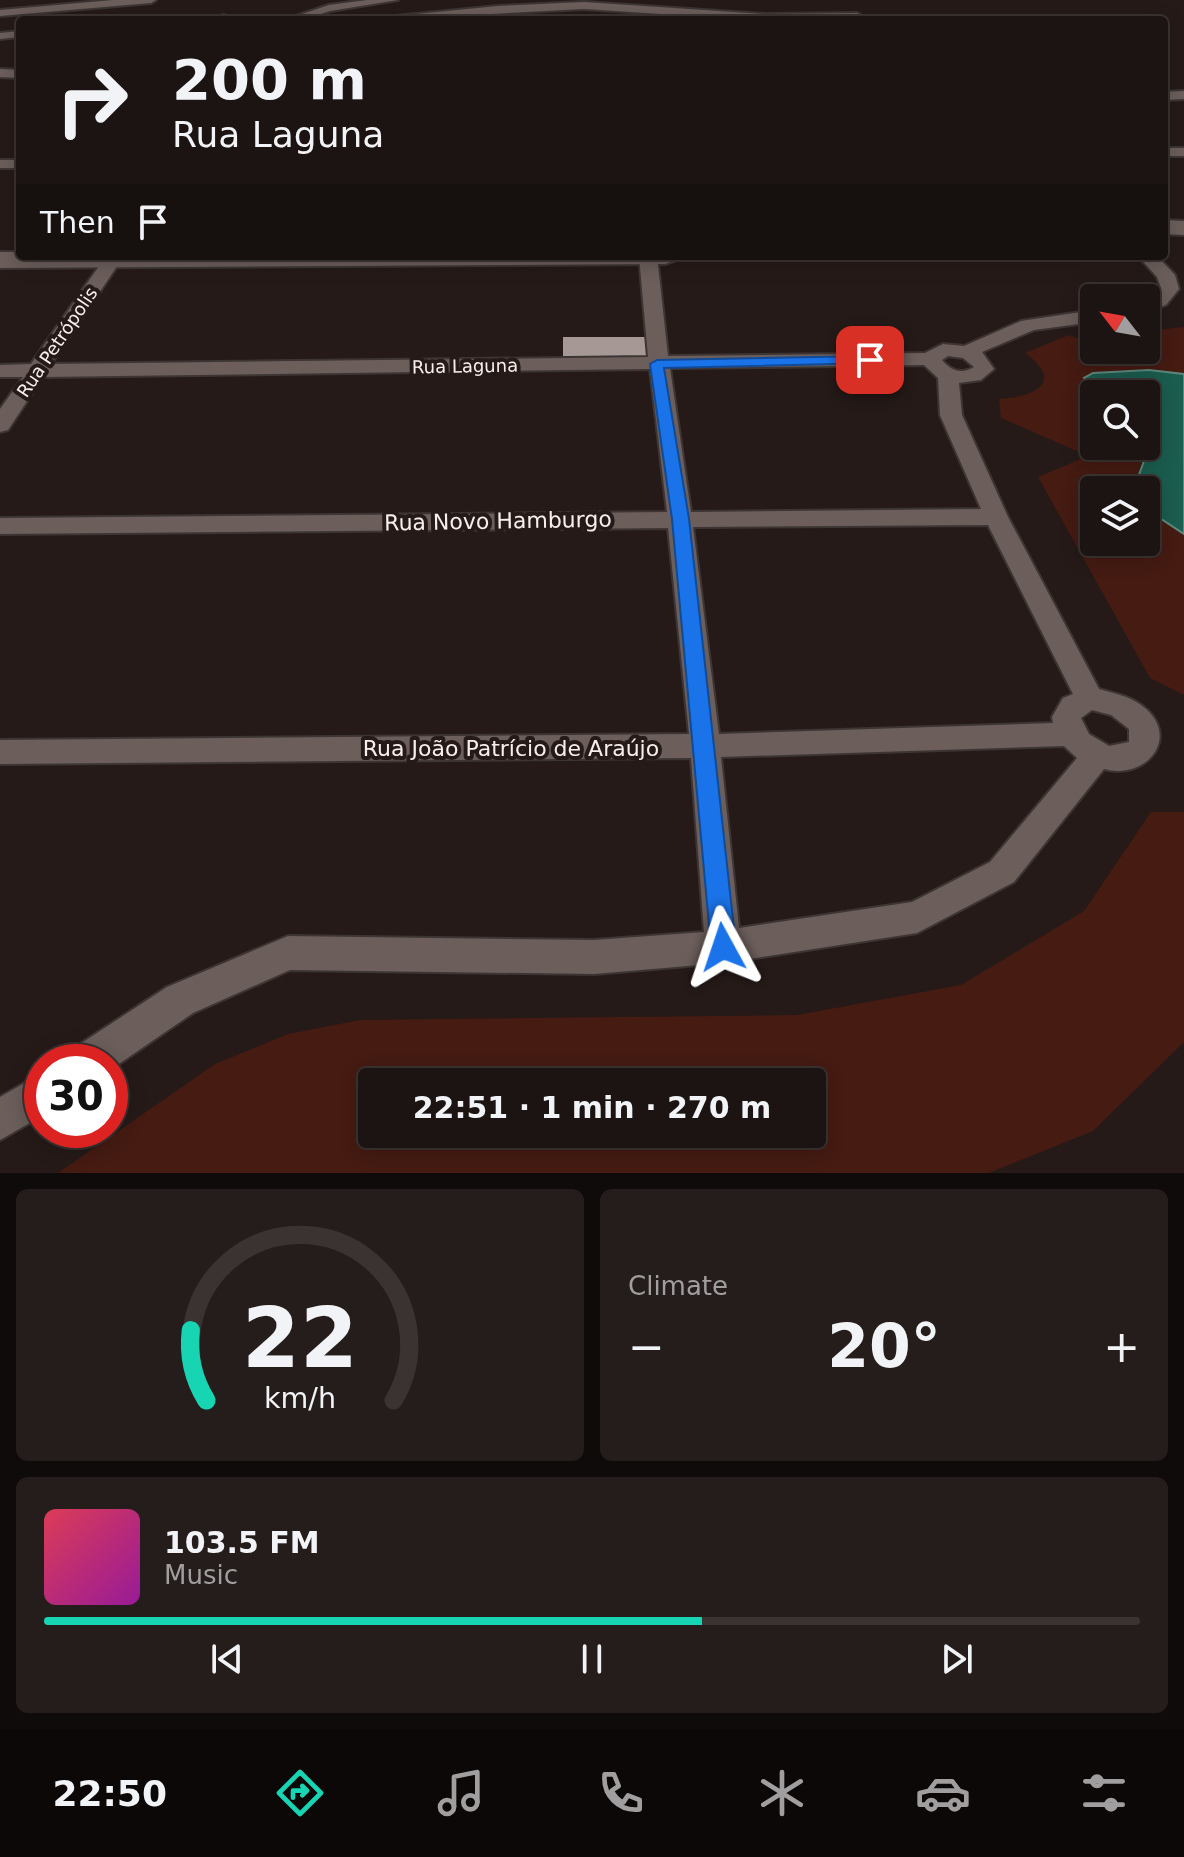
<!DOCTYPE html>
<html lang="en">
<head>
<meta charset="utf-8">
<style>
	body { margin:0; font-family:"DejaVu Sans",sans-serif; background:#251d1b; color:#f1f3f6; height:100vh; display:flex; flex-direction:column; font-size:30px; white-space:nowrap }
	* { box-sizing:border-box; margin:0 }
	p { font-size:26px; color:#a09e9f }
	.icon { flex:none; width:44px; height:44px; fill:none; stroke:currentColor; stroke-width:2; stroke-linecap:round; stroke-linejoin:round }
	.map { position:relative; height:1173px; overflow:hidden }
	.side { display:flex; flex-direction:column; gap:16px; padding:16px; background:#0f0b0a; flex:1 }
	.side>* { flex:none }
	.hud { position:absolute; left:16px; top:16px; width:1152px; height:244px; border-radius:8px; box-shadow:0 4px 20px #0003,0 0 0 2px #3a3332; background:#1c1412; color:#f1f3f6; overflow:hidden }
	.needle { width:52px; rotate:301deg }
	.buttons { position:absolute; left:1080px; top:284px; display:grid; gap:16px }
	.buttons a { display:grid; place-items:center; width:80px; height:80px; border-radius:8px; background:#1c1412; box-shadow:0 4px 20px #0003,0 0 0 2px #3a3332; font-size:40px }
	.speed { position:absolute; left:24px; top:1044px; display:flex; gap:16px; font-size:40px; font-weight:700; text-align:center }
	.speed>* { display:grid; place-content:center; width:104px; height:104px; border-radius:50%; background:#1c1412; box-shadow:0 4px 20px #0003,0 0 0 2px #3a3332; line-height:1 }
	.speed .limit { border:12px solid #d22; background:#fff; color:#111 }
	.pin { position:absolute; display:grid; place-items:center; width:68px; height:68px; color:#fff; margin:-34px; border-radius:16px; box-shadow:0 4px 12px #0006 }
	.me { position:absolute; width:88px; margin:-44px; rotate:355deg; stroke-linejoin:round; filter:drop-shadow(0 0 6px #0008) }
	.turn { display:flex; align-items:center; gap:28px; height:168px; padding:0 24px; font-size:36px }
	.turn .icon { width:104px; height:104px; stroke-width:2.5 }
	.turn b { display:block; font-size:56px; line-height:68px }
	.then { display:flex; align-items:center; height:76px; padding:0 24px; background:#0003; gap:16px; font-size:30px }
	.big { font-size:60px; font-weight:700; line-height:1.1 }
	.side .tile { flex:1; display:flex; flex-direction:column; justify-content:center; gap:12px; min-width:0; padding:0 28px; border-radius:12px; background:#251d1b }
	.side .dial { align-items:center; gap:0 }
	.dial svg { height:208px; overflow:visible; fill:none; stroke:#3a3332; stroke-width:7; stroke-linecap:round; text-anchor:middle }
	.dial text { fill:#f1f3f6; stroke:none }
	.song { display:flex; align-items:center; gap:24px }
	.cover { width:96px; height:96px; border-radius:12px; background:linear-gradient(135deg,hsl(350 70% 55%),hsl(300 70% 35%)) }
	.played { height:8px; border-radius:4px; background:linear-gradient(90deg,#17d5b3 60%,#3a3332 60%) }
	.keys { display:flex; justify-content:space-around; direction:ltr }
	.heat { display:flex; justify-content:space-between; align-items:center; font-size:44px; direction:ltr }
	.side .tiles { flex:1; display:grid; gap:16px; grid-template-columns:1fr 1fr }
	.tile:last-child { grid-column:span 2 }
	.trip { position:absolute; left:358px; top:1068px; width:468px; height:80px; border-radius:8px; background:#1c1412; box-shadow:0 4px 20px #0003,0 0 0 2px #3a3332; font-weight:700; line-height:80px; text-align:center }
	.tab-bar { display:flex; height:128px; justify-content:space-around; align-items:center; background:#0b0807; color:#a09e9f }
	.tab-bar .icon { width:56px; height:56px }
	.tab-bar .active { color:#17d5b3 }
	.tab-bar b { font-size:36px; color:#f1f3f6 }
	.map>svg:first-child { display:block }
</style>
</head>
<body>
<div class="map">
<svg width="1184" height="1173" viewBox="0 0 1184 1173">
	<rect width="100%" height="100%" fill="#251a18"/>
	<g fill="#451b12" fill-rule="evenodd">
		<path d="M1184 327V374L1149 370 1093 373 1090 394 1094 397V446H1146L1136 483 1137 490H1094V542H1146V509L1184 534V695L1150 678 1038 477 1088 456 1001 418 999 399C1033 397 1066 383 1025 353L1069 335 1094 344V350H1146V331Z"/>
		<path d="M1151 812H1184V1042L1093 1131 989 1173H58L215 1064 288 1034 360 1020 797 1015 961 985 1084 911ZM372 1082H812V1134H372Z"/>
	</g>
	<path fill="#1b5d4f" stroke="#5d897e" stroke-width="2" d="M1149 370 1184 374V534L1146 509V490H1137L1136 483 1145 458 1146 394H1094V397L1084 378 1093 373Z"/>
	<path fill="#a69895" d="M563 337H646L648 359 563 360Z"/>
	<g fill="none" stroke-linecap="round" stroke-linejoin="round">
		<g stroke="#3d3533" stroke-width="4">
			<g id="minor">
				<path d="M113 0H156L151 3 0 16V10Z"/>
				<path d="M367 0H398L330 11 302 20H284L329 5Z"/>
				<path d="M584 2 765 14 857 13 863 16 847 20H753L584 9 379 20 385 17 498 6Z"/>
				<path d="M224 15 233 20H220V16Z"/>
				<path d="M1081 17H1142L1148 20H1075Z"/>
				<path d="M20 31V37L0 39V33Z"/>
				<path d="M0 69 20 70V78L0 77Z"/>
				<path d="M1184 91V99L1164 100V92Z"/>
				<rect x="1164" y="148" width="20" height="8"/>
				<rect x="0" y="160" width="20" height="8"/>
				<path d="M106 256H120L122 259 51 364 648 357 639 256H657L668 356 925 353 943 344 964 346 1021 321 1094 310V322L1034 330 982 352 994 369 981 380 959 383 962 415 1008 517 1099 689C1113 693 1129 696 1141 705 1183 735 1147 781 1104 769L1014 882 917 933 723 963 594 974 290 970 193 1013 110 1070V1062H69L74 1048 167 987 288 936 594 940 704 932 691 758 0 764V740L689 734 668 528 0 534V518L667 512 650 369 43 377 8 430 0 432V409L23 377H0V365L31 364ZM948 356 963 358 974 367C961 375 950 370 942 360ZM924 365 938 378 940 415 981 509 691 512 670 368ZM988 525 1073 694 1063 698 1052 717 1053 723 719 734 693 527ZM1092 710 1111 715 1129 729V742L1109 746 1089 734 1081 718ZM1064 746 1077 758 990 862 912 902 739 928 721 757Z"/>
				<path d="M1138 256H1157L1175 275 1179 289 1166 305 1146 311V299L1161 288 1157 277Z"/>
				<path d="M42 1073V1116L0 1140V1097Z"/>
			</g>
		</g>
		<g stroke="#3d3533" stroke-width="4">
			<g id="secondary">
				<path d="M1164 220 1184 221V235L1164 234Z"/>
				<path d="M0 252H20V256H678L674 261 665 264 0 268Z"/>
			</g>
		</g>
		<use href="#minor" fill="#6b5e5b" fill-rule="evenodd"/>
		<use href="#secondary" fill="#6b5e5b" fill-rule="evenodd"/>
	</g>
	<path fill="#1a73e8" stroke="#114b97" stroke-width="2" d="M870 356 877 360 875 363 664 368 689 519 736 947 732 955 723 958 715 955 711 947 672 519 650 364 657 360Z"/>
	<g text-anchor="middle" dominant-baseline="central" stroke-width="8" stroke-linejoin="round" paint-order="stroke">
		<g font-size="18" fill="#f7efed" stroke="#251a18">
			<text transform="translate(57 342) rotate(-56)">Rua Petrópolis</text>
			<text transform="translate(465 366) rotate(-1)">Rua Laguna</text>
		</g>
		<g font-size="22" fill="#f7efed" stroke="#251a18">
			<text transform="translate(498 521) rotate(-1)">Rua Novo Hamburgo</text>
			<text x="511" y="748">Rua João Patrício de Araújo</text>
		</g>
	</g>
</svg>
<div class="buttons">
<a><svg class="needle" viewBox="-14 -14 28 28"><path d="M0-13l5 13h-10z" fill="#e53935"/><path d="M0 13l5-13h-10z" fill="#a09e9f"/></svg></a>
<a><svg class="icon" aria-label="search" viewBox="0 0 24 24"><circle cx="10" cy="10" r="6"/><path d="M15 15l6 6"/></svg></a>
<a><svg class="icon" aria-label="layers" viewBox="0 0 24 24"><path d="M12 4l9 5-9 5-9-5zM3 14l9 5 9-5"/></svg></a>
</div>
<div class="speed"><div class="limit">30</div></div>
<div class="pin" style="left:870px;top:360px;background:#d93025"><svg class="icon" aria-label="arrive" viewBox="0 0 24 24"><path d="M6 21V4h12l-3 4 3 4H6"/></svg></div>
<svg class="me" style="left:723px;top:947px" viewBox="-20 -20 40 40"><path d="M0-17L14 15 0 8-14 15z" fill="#1a73e8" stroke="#fff" stroke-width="4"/></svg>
<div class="trip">22:51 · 1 min · 270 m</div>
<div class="hud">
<div class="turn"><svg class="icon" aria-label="right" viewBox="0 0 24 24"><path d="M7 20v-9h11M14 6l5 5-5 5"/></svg><div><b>200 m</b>Rua Laguna</div></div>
<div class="then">Then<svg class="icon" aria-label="arrive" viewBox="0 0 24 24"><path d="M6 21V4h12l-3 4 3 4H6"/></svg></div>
</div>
</div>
<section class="side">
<div class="tiles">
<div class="tile dial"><svg viewBox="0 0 100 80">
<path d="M14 69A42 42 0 1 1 86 69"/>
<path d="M14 69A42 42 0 0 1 8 42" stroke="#17d5b3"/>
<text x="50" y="56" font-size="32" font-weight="700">22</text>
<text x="50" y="72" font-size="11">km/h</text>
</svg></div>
<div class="tile"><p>Climate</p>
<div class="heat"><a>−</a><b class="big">20°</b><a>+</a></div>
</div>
<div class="tile">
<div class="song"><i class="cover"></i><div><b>103.5 FM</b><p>Music</p></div></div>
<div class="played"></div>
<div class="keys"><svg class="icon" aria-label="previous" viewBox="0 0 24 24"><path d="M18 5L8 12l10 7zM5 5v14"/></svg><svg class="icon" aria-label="pause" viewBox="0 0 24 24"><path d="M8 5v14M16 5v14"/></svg><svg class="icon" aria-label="next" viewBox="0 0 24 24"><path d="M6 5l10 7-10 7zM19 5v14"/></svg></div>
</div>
</div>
</section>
<nav class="tab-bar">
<b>22:50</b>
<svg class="icon active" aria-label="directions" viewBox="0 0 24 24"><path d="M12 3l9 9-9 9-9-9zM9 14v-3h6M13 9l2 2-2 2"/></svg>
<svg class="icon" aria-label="music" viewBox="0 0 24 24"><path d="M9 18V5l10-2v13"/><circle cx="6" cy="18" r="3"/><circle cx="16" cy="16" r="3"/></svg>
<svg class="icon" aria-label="phone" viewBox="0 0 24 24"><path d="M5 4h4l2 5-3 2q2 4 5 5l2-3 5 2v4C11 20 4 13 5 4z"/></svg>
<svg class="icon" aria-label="climate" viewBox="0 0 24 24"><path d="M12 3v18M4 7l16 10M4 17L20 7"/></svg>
<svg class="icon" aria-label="car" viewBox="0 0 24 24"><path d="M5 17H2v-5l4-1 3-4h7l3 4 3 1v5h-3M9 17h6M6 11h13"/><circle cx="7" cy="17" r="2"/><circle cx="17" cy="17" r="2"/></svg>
<svg class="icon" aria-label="filters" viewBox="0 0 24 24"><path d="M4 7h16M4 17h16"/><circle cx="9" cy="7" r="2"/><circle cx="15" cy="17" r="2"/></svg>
</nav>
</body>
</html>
